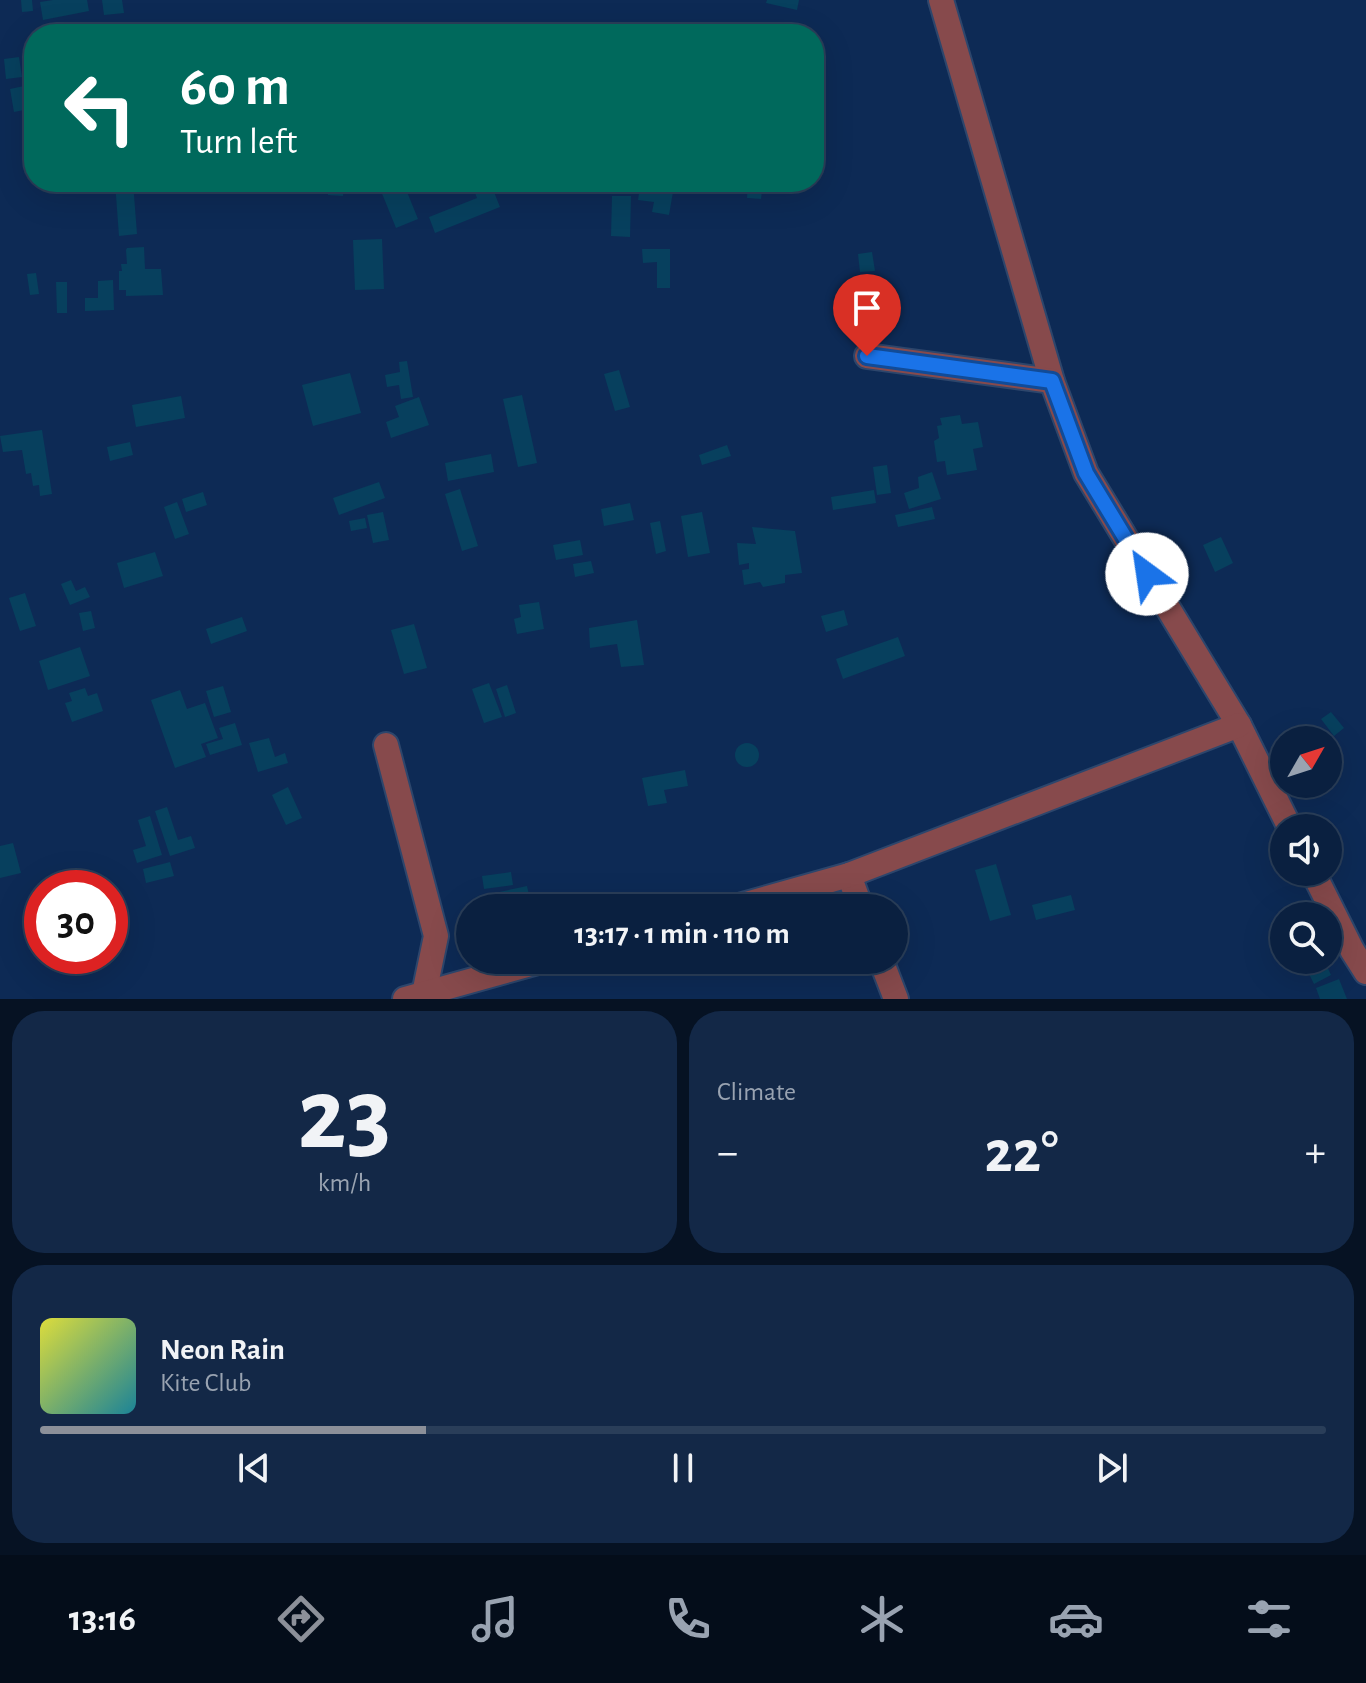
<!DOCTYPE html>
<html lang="en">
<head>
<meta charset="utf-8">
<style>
	body { margin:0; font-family:"Alegreya Sans",sans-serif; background:#132847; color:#f1f3f6; height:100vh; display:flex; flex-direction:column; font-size:30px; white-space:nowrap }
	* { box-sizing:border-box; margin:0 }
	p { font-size:26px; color:#99a3b1 }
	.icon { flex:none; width:44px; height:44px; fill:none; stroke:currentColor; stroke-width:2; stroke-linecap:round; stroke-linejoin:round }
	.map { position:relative; height:999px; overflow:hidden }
	.sheet { display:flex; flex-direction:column; gap:12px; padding:12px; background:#061223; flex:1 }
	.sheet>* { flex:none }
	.hud { position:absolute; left:24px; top:24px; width:800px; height:168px; border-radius:32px; box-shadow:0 8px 32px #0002,0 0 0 2px #2a3e59; background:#00695c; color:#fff; overflow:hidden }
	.needle { width:52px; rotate:51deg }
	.controls { position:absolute; left:1270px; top:726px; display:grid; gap:16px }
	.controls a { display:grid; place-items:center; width:72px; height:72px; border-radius:50%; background:#0a2040; box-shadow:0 8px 32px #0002,0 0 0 2px #2a3e59; font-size:40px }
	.speed { position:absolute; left:24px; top:870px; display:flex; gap:16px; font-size:40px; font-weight:700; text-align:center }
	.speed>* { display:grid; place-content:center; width:104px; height:104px; border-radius:50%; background:#0a2040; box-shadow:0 8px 32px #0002,0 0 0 2px #2a3e59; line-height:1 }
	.speed .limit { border:12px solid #d22; background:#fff; color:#111 }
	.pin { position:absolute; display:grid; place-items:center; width:68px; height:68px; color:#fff; margin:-82px -34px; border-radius:50% 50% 50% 0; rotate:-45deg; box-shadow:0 0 8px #0007 }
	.pin .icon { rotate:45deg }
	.me { position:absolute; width:88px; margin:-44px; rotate:329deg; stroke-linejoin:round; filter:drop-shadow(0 0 6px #0008) }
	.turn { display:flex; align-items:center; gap:28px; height:168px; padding:0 24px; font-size:36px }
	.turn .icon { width:104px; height:104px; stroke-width:2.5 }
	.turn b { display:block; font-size:56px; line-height:68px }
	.big { font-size:60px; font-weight:700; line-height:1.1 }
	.sheet .card { flex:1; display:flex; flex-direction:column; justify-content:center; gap:12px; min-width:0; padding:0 28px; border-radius:32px; background:#132847 }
	.sheet .dial { align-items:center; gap:0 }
	.dial b { font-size:104px; line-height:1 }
	.song { display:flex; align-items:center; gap:24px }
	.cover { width:96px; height:96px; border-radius:12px; background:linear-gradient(135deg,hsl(60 70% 55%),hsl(190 70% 35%)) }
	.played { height:8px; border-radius:4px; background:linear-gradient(90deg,#8c9099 30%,#2a3e59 30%) }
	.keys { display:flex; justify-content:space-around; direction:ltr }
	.heat { display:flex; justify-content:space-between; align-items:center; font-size:44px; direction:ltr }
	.sheet .tiles { flex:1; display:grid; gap:12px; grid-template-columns:1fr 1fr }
	.card:last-child { grid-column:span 2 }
	.trip { position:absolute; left:456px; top:894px; width:452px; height:80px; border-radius:40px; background:#0a2040; box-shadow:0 8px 32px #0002,0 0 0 2px #2a3e59; font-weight:700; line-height:80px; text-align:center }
	.dock { display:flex; height:128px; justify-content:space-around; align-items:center; background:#040d1a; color:#99a3b1 }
	.dock .icon { width:56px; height:56px }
	.dock .active { color:#8c9099 }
	.dock b { font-size:36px; color:#f1f3f6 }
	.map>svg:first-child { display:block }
</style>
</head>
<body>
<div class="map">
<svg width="1366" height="999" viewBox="0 0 1366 999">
	<rect width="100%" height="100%" fill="#0d2a55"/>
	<g fill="#07405e">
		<path d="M21 0H32L33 11 22 12Z"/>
		<path d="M53 0H87L89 11 43 20 40 2Z"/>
		<path d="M102 0H122L124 13 104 15Z"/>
		<path d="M767 0H799L797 10 766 3Z"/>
		<path d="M195 24 196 34H161L160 29Z"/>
		<path d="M19 57 22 77 6 79 4 59Z"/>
		<path d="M24 86 29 109 14 112 10 89Z"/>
		<path d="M115 182H133L137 234 119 236Z"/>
		<path d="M328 182H344L343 196 328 195Z"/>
		<path d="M403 182 418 219 396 228 381 191Z"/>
		<path d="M471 182H490L500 207 435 233 429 217 477 198Z"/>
		<path d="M748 182H763L761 199 747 198Z"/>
		<path d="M770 182H784L783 193 770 192Z"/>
		<path d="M640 187 673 192 669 215 652 212 654 202 638 200Z"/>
		<path d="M612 196H631L630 237 611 236Z"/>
		<path d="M382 239 384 289 355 290 353 240Z"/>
		<path d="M144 247 145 269H161L163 295 126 296V290H119V271H122L121 264H127L126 250 127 248Z"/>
		<path d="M642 249H670V288H657V262L643 263Z"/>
		<path d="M872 252 875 271 860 272 858 254Z"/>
		<path d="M36 273 39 294 30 295 27 274Z"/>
		<path d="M113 280 114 310 85 311V298H98V281Z"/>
		<path d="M56 282H67V313H57Z"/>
		<path d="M407 361 413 397 401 399 399 385 387 387 385 375 400 372 399 362Z"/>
		<path d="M619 370 630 407 615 411 604 374Z"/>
		<path d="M350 373 361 413 313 426 302 385Z"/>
		<path d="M522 395 537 463 518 467 503 399Z"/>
		<path d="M181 396 185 418 136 427 132 405Z"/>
		<path d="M419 397 429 425 391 438 386 422 399 417 395 406Z"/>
		<path d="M960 415 962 424 978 422 983 447 973 449 977 470 947 475 945 461 937 462 934 441 939 438 937 426 942 425 940 418Z"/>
		<path d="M42 430 52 494 40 496 39 485 33 486 31 473 26 474 22 450 3 452 0 436Z"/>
		<path d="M130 442 133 455 110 461 107 447Z"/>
		<path d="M727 445 731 456 702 465 699 455Z"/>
		<path d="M491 454 494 472 448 481 445 463Z"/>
		<path d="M887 465 891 493 877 495 873 467Z"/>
		<path d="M932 472 941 499 909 509 904 493 919 488 918 477Z"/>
		<path d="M379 482 385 498 339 515 333 498Z"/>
		<path d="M460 489 478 546 462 551 445 494Z"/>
		<path d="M874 490 876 503 833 510 831 497Z"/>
		<path d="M203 492 207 505 186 512 182 499Z"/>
		<path d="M177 502 189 534 175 539 164 507Z"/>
		<path d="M630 503 634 520 604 526 601 509Z"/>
		<path d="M932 507 935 519 898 527 895 515Z"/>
		<path d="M383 512 389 540 373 543 367 515Z"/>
		<path d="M702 512 710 553 688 557 681 516Z"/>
		<path d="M365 518 367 528 351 531 349 521Z"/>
		<path d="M660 521 666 551 656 554 650 523Z"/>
		<path d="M752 527 795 531 802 573 785 575V583L763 587 760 582 744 585 742 570 749 569V563L739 565 737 543 756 544Z"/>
		<path d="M1221 537 1233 563 1215 572 1203 545Z"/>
		<path d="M580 540 583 555 556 560 553 545Z"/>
		<path d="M155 552 163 576 124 588 117 563Z"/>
		<path d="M591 561 594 573 575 577 573 564Z"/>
		<path d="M71 580 76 591 85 587 90 597 70 605 61 584Z"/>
		<path d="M25 593 36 626 20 631 9 598Z"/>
		<path d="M539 602 544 629 517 634 514 619 521 617 519 605Z"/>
		<path d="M844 610 848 625 826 632 821 616Z"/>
		<path d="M91 611 95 628 83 631 79 613Z"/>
		<path d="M242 617 247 631 211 644 206 629Z"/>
		<path d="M637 620 644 665 621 667 617 644 590 648 589 628Z"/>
		<path d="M414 624 427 668 404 674 391 630Z"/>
		<path d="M898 637 905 656 843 679 836 659Z"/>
		<path d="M80 647 90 676 48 690 39 661Z"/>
		<path d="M489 683 502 717 484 723 472 689Z"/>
		<path d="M507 685 516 713 505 717 496 689Z"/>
		<path d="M223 686 231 712 214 717 206 691Z"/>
		<path d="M85 688 88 696 97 693 103 711 72 722 65 703 72 701 69 693Z"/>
		<path d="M180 690 187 709 205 703 218 738 201 744 206 757 175 768 151 700Z"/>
		<path d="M1331 712 1344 728 1334 736 1321 719Z"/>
		<path d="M235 723 242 745 210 755 206 744 223 739 219 728Z"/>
		<path d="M269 738 275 757 285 753 288 763 258 772 249 743Z"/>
		<circle cx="747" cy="755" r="12"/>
		<path d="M685 770 688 786 664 790 667 803 648 806 642 778Z"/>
		<path d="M288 787 302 818 286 825 272 795Z"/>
		<path d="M167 807 178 840 191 836 195 848 170 856 155 811Z"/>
		<path d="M150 816 162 855 137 863 133 850 146 846 138 820Z"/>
		<path d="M13 843 21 873 0 878V846Z"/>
		<path d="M170 862 174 876 146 883 143 869Z"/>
		<path d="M996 864 1011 915 990 921 975 870Z"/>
		<path d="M511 872 513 885 484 889 482 876Z"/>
		<path d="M527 886 532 908H478L476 897Z"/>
		<path d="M1071 895 1075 910 1036 920 1032 905Z"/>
		<path d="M1326 964 1331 975 1314 984 1308 972Z"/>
		<path d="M1339 979 1347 999H1320L1316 988Z"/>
	</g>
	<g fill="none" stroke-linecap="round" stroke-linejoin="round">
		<g stroke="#2d466c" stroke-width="28">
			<g id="minor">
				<path d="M941 0 1052 381 1086 473 1239 725 1290 828"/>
				<path d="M867 356 1052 381"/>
				<path d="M386 745 436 936 424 994 426 999"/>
				<path d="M1313 872 1352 950 1366 972"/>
				<path d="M849 875 861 908"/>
				<path d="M732 908 849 875 1239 725"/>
				<path d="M881 960 896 999"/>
				<path d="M405 999 545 960"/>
			</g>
		</g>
		<use href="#minor" stroke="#874a4c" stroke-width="24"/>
	</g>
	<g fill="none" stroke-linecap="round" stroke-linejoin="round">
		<g stroke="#114b97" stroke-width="20">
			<path id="route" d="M867 356 1052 381 1086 473 1147 574"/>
		</g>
		<use href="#route" stroke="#1a73e8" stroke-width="14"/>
	</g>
</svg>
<div class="controls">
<a><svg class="needle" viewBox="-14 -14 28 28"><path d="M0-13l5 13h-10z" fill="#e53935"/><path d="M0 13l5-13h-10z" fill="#99a3b1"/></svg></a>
<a><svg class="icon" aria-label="sound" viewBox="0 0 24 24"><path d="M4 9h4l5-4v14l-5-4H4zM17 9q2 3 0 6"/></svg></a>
<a><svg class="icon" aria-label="search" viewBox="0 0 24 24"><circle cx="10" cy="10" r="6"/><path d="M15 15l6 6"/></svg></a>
</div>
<div class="speed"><div class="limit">30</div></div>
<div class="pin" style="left:867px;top:356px;background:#d93025"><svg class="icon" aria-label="arrive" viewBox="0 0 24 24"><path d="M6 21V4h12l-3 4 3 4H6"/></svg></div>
<svg class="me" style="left:1147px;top:574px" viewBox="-20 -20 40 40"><circle r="19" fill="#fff"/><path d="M0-13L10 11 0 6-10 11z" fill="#1a73e8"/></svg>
<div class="trip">13:17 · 1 min · 110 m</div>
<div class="hud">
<div class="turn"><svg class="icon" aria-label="left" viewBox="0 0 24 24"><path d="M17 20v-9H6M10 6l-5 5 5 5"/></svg><div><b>60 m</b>Turn left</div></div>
</div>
</div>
<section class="sheet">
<div class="tiles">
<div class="card dial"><b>23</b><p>km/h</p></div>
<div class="card"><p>Climate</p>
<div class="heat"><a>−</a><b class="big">22°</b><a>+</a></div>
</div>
<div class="card">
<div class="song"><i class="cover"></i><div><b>Neon Rain</b><p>Kite Club</p></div></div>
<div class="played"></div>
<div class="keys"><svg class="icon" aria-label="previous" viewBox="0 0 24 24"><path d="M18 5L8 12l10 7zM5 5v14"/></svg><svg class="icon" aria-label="pause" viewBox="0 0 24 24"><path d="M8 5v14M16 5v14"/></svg><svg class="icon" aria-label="next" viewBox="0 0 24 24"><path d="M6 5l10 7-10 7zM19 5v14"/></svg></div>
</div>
</div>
</section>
<nav class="dock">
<b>13:16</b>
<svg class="icon active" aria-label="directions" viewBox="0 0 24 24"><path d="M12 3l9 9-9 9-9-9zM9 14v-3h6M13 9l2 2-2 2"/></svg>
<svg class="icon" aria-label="music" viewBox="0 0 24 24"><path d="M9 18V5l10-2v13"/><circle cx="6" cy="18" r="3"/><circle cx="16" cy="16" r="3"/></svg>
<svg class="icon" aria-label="phone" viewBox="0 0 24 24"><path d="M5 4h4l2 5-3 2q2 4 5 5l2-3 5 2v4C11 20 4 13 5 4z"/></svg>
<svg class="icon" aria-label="climate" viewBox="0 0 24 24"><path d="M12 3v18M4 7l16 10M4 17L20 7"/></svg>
<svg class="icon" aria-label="car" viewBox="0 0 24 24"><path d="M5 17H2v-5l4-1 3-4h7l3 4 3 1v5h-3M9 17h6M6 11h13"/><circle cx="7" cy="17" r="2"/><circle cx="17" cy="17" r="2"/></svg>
<svg class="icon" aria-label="filters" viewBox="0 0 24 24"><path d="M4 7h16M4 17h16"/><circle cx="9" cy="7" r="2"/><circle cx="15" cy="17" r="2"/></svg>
</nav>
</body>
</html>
